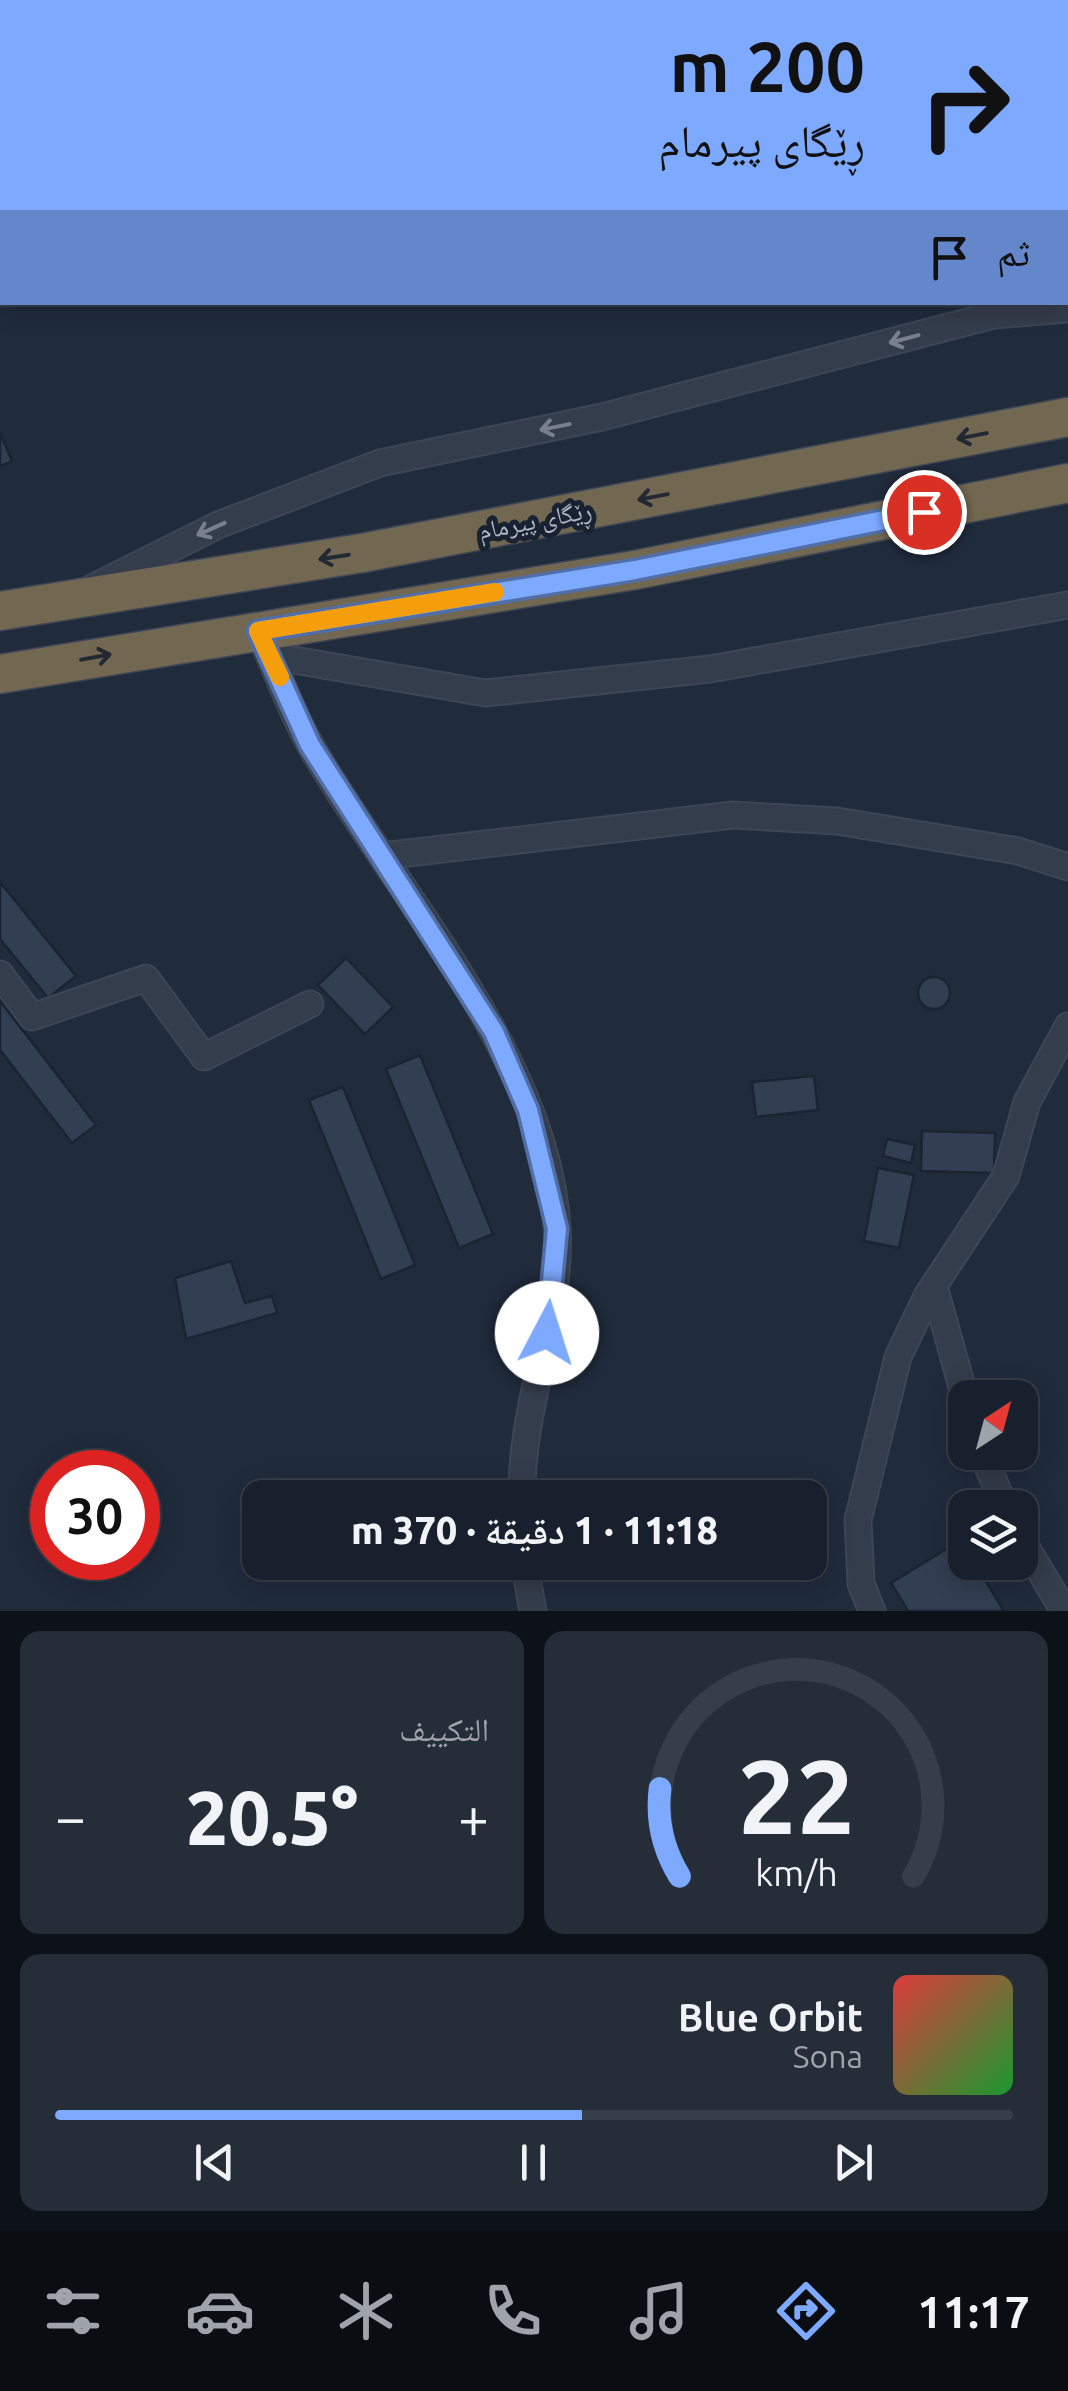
<!DOCTYPE html>
<html lang="ar">
<head>
<meta charset="utf-8">
<style>
	body { margin:0; font-family:Ubuntu,"Noto Naskh Arabic",sans-serif; background:#252d39; color:#f1f3f6; direction:rtl; height:100vh; display:flex; flex-direction:column; font-size:38px; white-space:nowrap }
	* { box-sizing:border-box; margin:0 }
	p { font-size:32px; color:#9fa3aa }
	.icon { flex:none; width:55px; height:55px; fill:none; stroke:currentColor; stroke-width:2; stroke-linecap:round; stroke-linejoin:round }
	.map { position:relative; height:1611px; overflow:hidden; direction:ltr }
	.drawer { display:flex; flex-direction:column; gap:20px; padding:20px; background:#0d1219; flex:1 }
	.drawer>* { flex:none }
	.banner { position:absolute; left:0px; top:0px; width:1070px; height:305px; box-shadow:0 5px 25px #0003,0 0 0 2px #363e49; direction:rtl; background:#7da9ff; color:#111; overflow:hidden }
	.needle { width:65px; rotate:36deg }
	.buttons { position:absolute; left:948px; top:1380px; display:grid; gap:20px }
	.buttons a { display:grid; place-items:center; width:90px; height:90px; border-radius:20px; background:#18202d; box-shadow:0 5px 25px #0003,0 0 0 2px #363e49; font-size:50px }
	.speed { position:absolute; left:30px; top:1450px; display:flex; gap:20px; font-size:50px; font-weight:700; text-align:center }
	.speed>* { display:grid; place-content:center; width:130px; height:130px; border-radius:50%; background:#18202d; box-shadow:0 5px 25px #0003,0 0 0 2px #363e49; line-height:1 }
	.speed .limit { border:15px solid #d22; background:#fff; color:#111 }
	.pin { position:absolute; display:grid; place-items:center; width:85px; height:85px; color:#fff; margin:-42px; border:5px solid #fff; border-radius:50%; box-shadow:0 2px 10px #0007 }
	.me { position:absolute; width:110px; margin:-55px; rotate:5deg; stroke-linejoin:round; filter:drop-shadow(0 0 8px #0008) }
	.turn { display:flex; align-items:center; gap:35px; height:210px; padding:0 40px; font-size:45px }
	.turn .icon { width:130px; height:130px; stroke-width:2.5 }
	.turn b { display:block; font-size:70px; line-height:85px }
	.then { display:flex; align-items:center; height:95px; padding:0 40px; background:#0003; gap:20px; font-size:38px }
	.big { font-size:75px; font-weight:800; line-height:1.1 }
	.drawer .widget { flex:1; display:flex; flex-direction:column; justify-content:center; gap:15px; min-width:0; padding:0 35px; border-radius:20px; background:#252d39 }
	.drawer .dial { align-items:center; gap:0 }
	.dial svg { height:260px; overflow:visible; fill:none; stroke:#363e49; stroke-width:7; stroke-linecap:round; text-anchor:middle }
	.dial text { fill:#f1f3f6; stroke:none }
	.song { display:flex; align-items:center; gap:30px }
	.cover { width:120px; height:120px; border-radius:15px; background:linear-gradient(135deg,hsl(0 70% 55%),hsl(130 70% 35%)) }
	.played { height:10px; border-radius:5px; background:linear-gradient(90deg,#7da9ff 55%,#363e49 55%) }
	.keys { display:flex; justify-content:space-around; direction:ltr }
	.heat { display:flex; justify-content:space-between; align-items:center; font-size:55px; direction:ltr }
	.drawer .tiles { flex:1; display:grid; gap:20px; grid-template-columns:1fr 1fr }
	.widget:last-child { grid-column:span 2 }
	.trip { position:absolute; left:242px; top:1480px; width:585px; height:100px; border-radius:20px; background:#18202d; box-shadow:0 5px 25px #0003,0 0 0 2px #363e49; font-weight:800; line-height:100px; text-align:center; direction:rtl }
	.menu { display:flex; height:160px; justify-content:space-around; align-items:center; background:#0a0d12; color:#9fa3aa }
	.menu .icon { width:70px; height:70px }
	.menu .current { color:#7da9ff }
	.menu b { font-size:45px; color:#f1f3f6 }
	.map>svg:first-child { display:block }
</style>
</head>
<body>
<div class="map">
<svg width="1068" height="1611" viewBox="0 0 1068 1611">
	<rect width="100%" height="100%" fill="#202b3c"/>
	<g fill="#323e52" stroke="#1b2432" stroke-width="2.5">
		<path d="M0 433 12 461 0 466Z"/>
		<path d="M0 882 76 976 48 998 0 939Z"/>
		<path d="M346 958 393 1007 365 1034 318 985Z"/>
		<circle cx="934" cy="993" r="16"/>
		<path d="M0 1001 96 1125 72 1143 0 1050Z"/>
		<path d="M420 1055 493 1234 459 1248 386 1069Z"/>
		<path d="M814 1076 818 1110 756 1117 752 1082Z"/>
		<path d="M343 1087 415 1265 381 1279 309 1100Z"/>
		<path d="M922 1131 995 1133 994 1173 921 1171Z"/>
		<path d="M887 1139 915 1145 911 1163 883 1156Z"/>
		<path d="M878 1168 914 1175 899 1248 864 1241Z"/>
		<path d="M231 1261 245 1303 272 1296 277 1313 186 1339 175 1278Z"/>
		<path d="M961 1540 965 1562H974L1004 1611H908L891 1583Z"/>
	</g>
	<g fill="none" stroke-linecap="round" stroke-linejoin="round">
		<g stroke="#3d4655" stroke-width="29">
			<g id="minor">
				<path d="M785 0 789 2"/>
				<path d="M980 0 981 2"/>
				<path d="M1068 244V245"/>
				<path d="M92 588 218 525 380 463 602 417 994 315 1068 309"/>
				<path d="M258 631C277 669 290 711 312 748 394 890 548 1058 557 1228 562 1319 520 1407 522 1498"/>
				<path d="M271 656 485 693 710 669 1068 605"/>
				<path d="M382 856 733 815 837 821 1018 851 1068 867"/>
				<path d="M0 974 32 1017 146 978 204 1057 310 1004"/>
				<path d="M934 1286 965 1398"/>
				<path d="M982 1452 1005 1508"/>
				<path d="M1020 1537 1064 1611"/>
				<path d="M524 1562 533 1611"/>
				<path d="M872 1611 861 1584 858 1520 898 1357 927 1296 1006 1176 1027 1102 1068 1026"/>
			</g>
		</g>
		<g stroke="#3f4756" stroke-width="41">
			<g id="highway">
				<path d="M0 611 362 553 1068 417"/>
				<path d="M0 674 635 570 1068 483"/>
			</g>
		</g>
		<use href="#minor" stroke="#343d4c" stroke-width="25"/>
		<use href="#highway" stroke="#726750" stroke-width="38"/>
	</g>
	<defs><path id="oneway-shaft" d="M-6 0H5M1.5-3L5.5 0L1.5 3" fill="none" stroke-width="1.6" stroke-linecap="round" stroke-linejoin="round" transform="scale(2.5)"/></defs>
	<g stroke="#788090">
		<use href="#oneway-shaft" transform="translate(904 339) rotate(165)"/>
		<use href="#oneway-shaft" transform="translate(555 427) rotate(169)"/>
		<use href="#oneway-shaft" transform="translate(211 529) rotate(156)"/>
	</g>
	<g stroke="#222933">
		<use href="#oneway-shaft" transform="translate(972 436) rotate(169)"/>
		<use href="#oneway-shaft" transform="translate(653 497) rotate(169)"/>
		<use href="#oneway-shaft" transform="translate(334 557) rotate(171)"/>
		<use href="#oneway-shaft" transform="translate(96 657) rotate(-10)"/>
	</g>
	<g fill="none" stroke-linecap="round" stroke-linejoin="round">
		<g stroke="#516ea6" stroke-width="25">
			<path id="route" d="M547 1333 557 1229 528 1110 494 1032 310 745 258 631 635 570 924 512"/>
		</g>
		<use href="#route" stroke="#7da9ff" stroke-width="18"/>
		<path stroke="#f59e0b" stroke-width="18" d="M280 677 258 631 495 592"/>
	</g>
	<g text-anchor="middle" dominant-baseline="central" stroke-width="10" stroke-linejoin="round" paint-order="stroke">
		<g font-size="25" fill="#afb7c8" stroke="#192230">
			<text transform="translate(535 520) rotate(-11)">ڕێگای پیرمام</text>
		</g>
	</g>
</svg>
<div class="buttons">
<a><svg class="needle" viewBox="-14 -14 28 28"><path d="M0-13l5 13h-10z" fill="#e53935"/><path d="M0 13l5-13h-10z" fill="#9fa3aa"/></svg></a>
<a><svg class="icon" aria-label="layers" viewBox="0 0 24 24"><path d="M12 4l9 5-9 5-9-5zM3 14l9 5 9-5"/></svg></a>
</div>
<div class="speed"><div class="limit">30</div></div>
<div class="pin" style="left:924px;top:512px;background:#d93025"><svg class="icon" aria-label="arrive" viewBox="0 0 24 24"><path d="M6 21V4h12l-3 4 3 4H6"/></svg></div>
<svg class="me" style="left:547px;top:1333px" viewBox="-20 -20 40 40"><circle r="19" fill="#fff"/><path d="M0-13L10 11 0 6-10 11z" fill="#7da9ff"/></svg>
<div class="trip">11:18 · 1 دقيقة · 370 m</div>
<div class="banner">
<div class="turn"><svg class="icon" aria-label="right" viewBox="0 0 24 24"><path d="M7 20v-9h11M14 6l5 5-5 5"/></svg><div><b>200 m</b>ڕێگای پیرمام</div></div>
<div class="then">ثم<svg class="icon" aria-label="arrive" viewBox="0 0 24 24"><path d="M6 21V4h12l-3 4 3 4H6"/></svg></div>
</div>
</div>
<section class="drawer">
<div class="tiles">
<div class="widget dial"><svg viewBox="0 0 100 80">
<path d="M14 69A42 42 0 1 1 86 69"/>
<path d="M14 69A42 42 0 0 1 8 42" stroke="#7da9ff"/>
<text x="50" y="56" font-size="32" font-weight="700">22</text>
<text x="50" y="72" font-size="11">km/h</text>
</svg></div>
<div class="widget"><p>التكييف</p>
<div class="heat"><a>−</a><b class="big">20.5°</b><a>+</a></div>
</div>
<div class="widget">
<div class="song"><i class="cover"></i><div><b>Blue Orbit</b><p>Sona</p></div></div>
<div class="played"></div>
<div class="keys"><svg class="icon" aria-label="previous" viewBox="0 0 24 24"><path d="M18 5L8 12l10 7zM5 5v14"/></svg><svg class="icon" aria-label="pause" viewBox="0 0 24 24"><path d="M8 5v14M16 5v14"/></svg><svg class="icon" aria-label="next" viewBox="0 0 24 24"><path d="M6 5l10 7-10 7zM19 5v14"/></svg></div>
</div>
</div>
</section>
<nav class="menu">
<b>11:17</b>
<svg class="icon current" aria-label="directions" viewBox="0 0 24 24"><path d="M12 3l9 9-9 9-9-9zM9 14v-3h6M13 9l2 2-2 2"/></svg>
<svg class="icon" aria-label="music" viewBox="0 0 24 24"><path d="M9 18V5l10-2v13"/><circle cx="6" cy="18" r="3"/><circle cx="16" cy="16" r="3"/></svg>
<svg class="icon" aria-label="phone" viewBox="0 0 24 24"><path d="M5 4h4l2 5-3 2q2 4 5 5l2-3 5 2v4C11 20 4 13 5 4z"/></svg>
<svg class="icon" aria-label="climate" viewBox="0 0 24 24"><path d="M12 3v18M4 7l16 10M4 17L20 7"/></svg>
<svg class="icon" aria-label="car" viewBox="0 0 24 24"><path d="M5 17H2v-5l4-1 3-4h7l3 4 3 1v5h-3M9 17h6M6 11h13"/><circle cx="7" cy="17" r="2"/><circle cx="17" cy="17" r="2"/></svg>
<svg class="icon" aria-label="filters" viewBox="0 0 24 24"><path d="M4 7h16M4 17h16"/><circle cx="9" cy="7" r="2"/><circle cx="15" cy="17" r="2"/></svg>
</nav>
</body>
</html>
